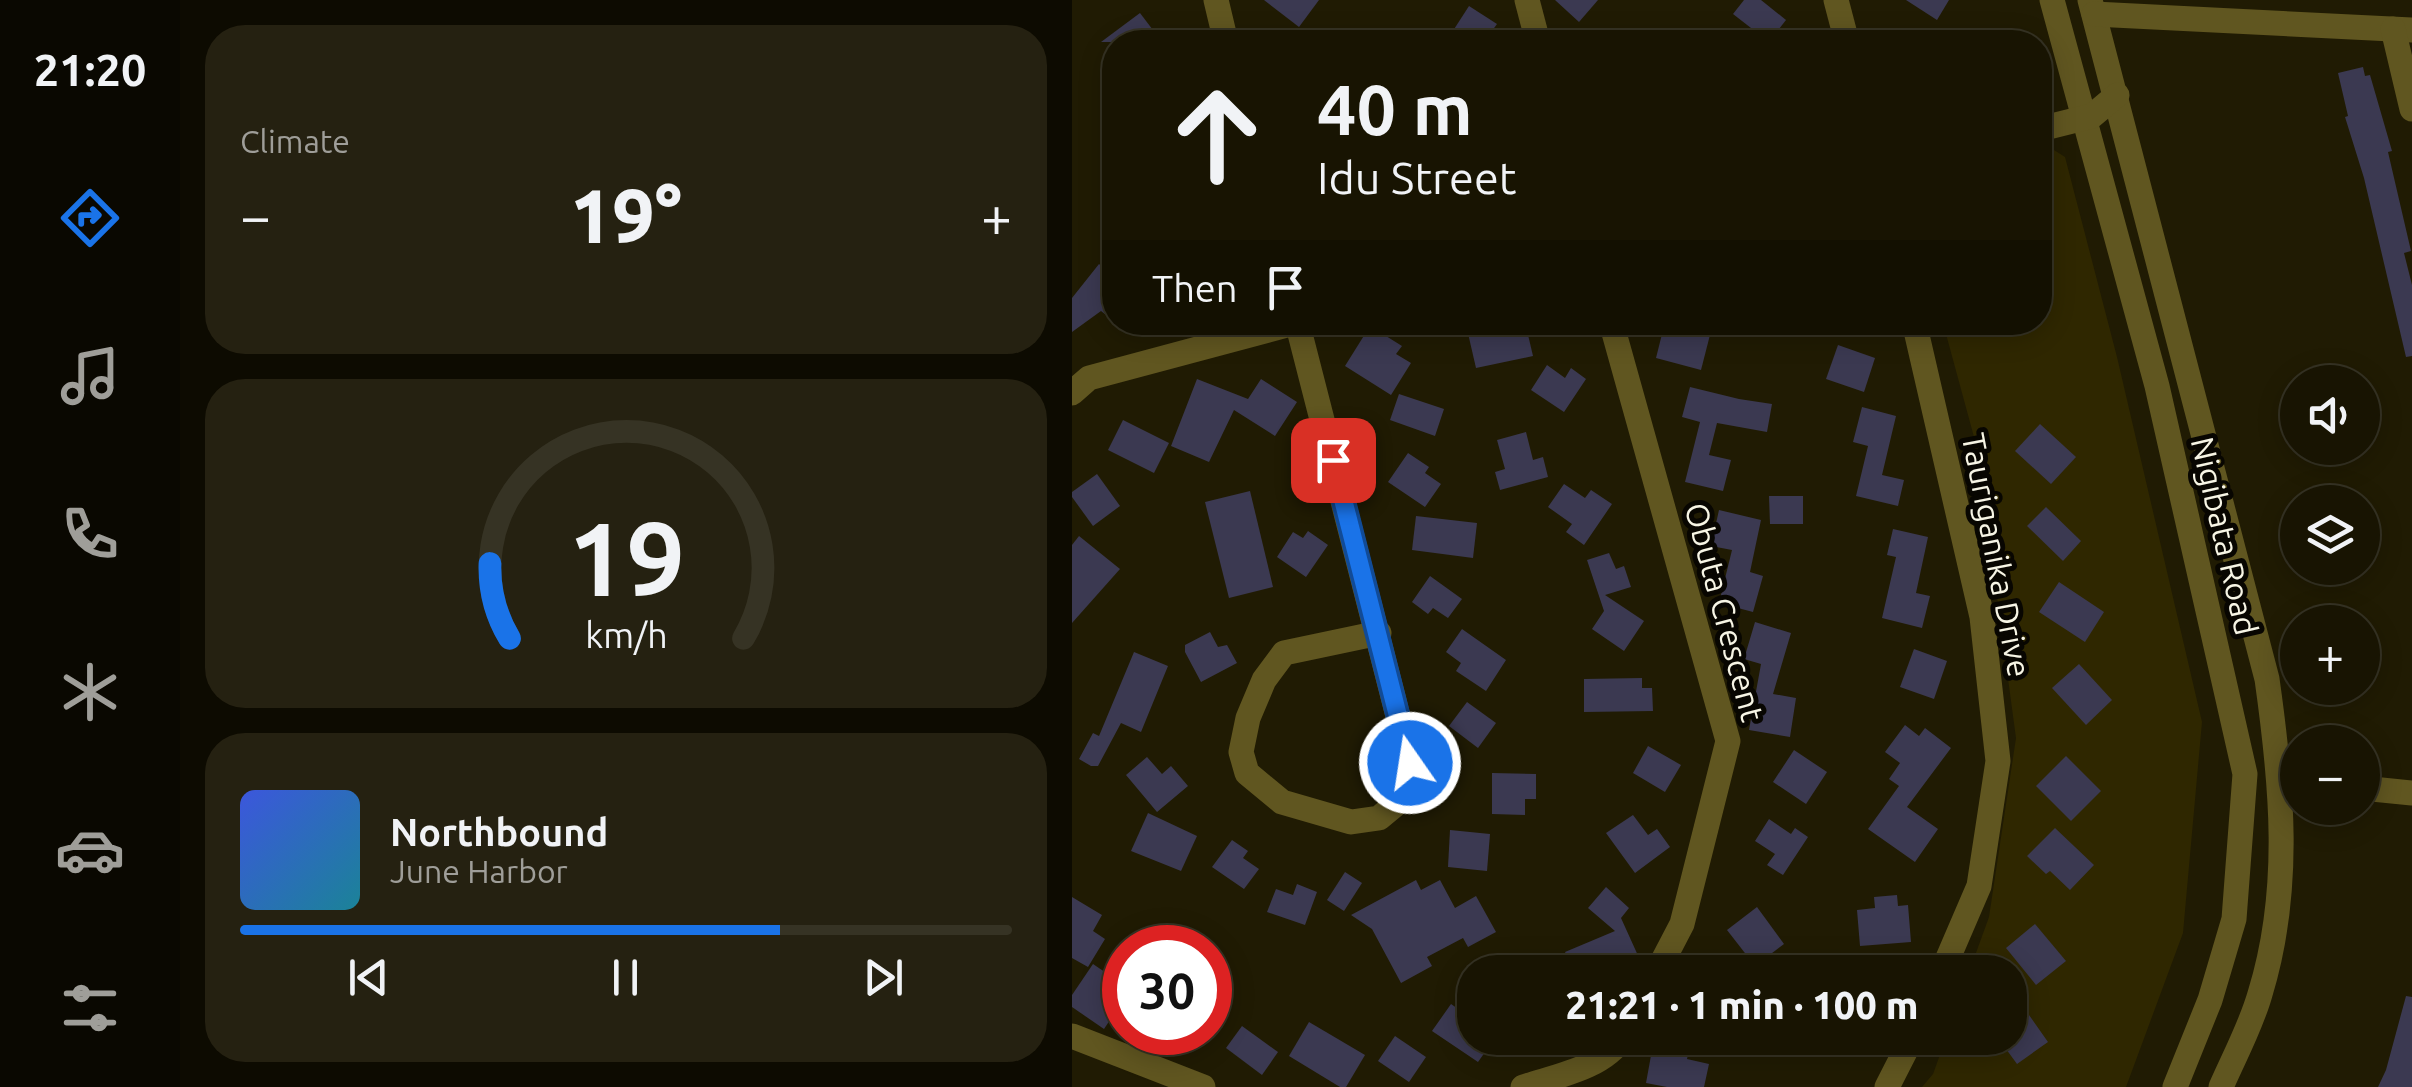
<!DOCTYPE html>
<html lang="en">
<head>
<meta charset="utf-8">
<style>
	body { margin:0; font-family:Ubuntu,sans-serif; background:#252111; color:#f1f3f6; height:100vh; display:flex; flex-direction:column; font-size:38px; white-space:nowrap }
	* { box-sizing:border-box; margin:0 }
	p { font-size:32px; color:#9f9e99 }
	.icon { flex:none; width:55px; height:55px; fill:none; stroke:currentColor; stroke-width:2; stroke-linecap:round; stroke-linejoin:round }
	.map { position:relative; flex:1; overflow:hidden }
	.details { display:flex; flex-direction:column; gap:25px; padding:25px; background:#0d0b01; width:892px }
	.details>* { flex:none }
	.guide { position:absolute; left:30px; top:30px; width:950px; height:305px; border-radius:40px; box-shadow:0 5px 25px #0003,0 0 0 2px #363324; background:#181402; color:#f1f3f6; overflow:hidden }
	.controls { position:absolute; left:1208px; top:365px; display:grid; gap:20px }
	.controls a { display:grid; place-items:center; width:100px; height:100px; border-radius:50%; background:#181402; box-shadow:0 5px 25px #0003,0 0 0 2px #363324; font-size:50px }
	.speed { position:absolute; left:30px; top:925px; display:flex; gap:20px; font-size:50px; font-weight:700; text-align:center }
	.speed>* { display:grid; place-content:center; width:130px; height:130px; border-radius:50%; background:#181402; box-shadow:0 5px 25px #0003,0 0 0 2px #363324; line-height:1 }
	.speed .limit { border:15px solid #d22; background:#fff; color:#111 }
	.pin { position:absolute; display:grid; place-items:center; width:85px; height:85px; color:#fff; margin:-42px; border-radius:20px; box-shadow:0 5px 15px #0006 }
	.me { position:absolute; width:110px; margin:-55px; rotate:347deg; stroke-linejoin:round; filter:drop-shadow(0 0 8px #0008) }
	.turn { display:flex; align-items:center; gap:35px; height:210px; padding:0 50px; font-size:45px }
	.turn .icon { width:130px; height:130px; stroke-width:2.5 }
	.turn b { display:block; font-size:70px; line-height:85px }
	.then { display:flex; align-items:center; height:95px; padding:0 50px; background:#0003; gap:20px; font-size:38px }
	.big { font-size:75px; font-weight:800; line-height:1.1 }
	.details .widget { flex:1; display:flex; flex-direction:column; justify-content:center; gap:15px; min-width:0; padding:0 35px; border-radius:40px; background:#252111 }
	.details .dial { align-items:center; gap:0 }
	.dial svg { height:260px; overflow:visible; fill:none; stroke:#363324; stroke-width:7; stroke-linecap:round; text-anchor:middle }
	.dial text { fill:#f1f3f6; stroke:none }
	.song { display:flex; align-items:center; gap:30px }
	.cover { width:120px; height:120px; border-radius:15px; background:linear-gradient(135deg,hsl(230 70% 55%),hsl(190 70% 35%)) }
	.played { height:10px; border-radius:5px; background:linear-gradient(90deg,#1a73e8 70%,#363324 70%) }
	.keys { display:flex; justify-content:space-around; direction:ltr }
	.heat { display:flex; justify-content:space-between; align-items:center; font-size:55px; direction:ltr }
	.trip { position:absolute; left:385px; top:955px; width:570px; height:100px; border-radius:40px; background:#181402; box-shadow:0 5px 25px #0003,0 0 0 2px #363324; font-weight:800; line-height:100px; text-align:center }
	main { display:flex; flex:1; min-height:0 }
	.menu { display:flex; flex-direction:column; width:180px; justify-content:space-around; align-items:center; background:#0a0801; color:#9f9e99 }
	.menu .icon { width:70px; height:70px }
	.menu .selected { color:#1a73e8 }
	.menu b { font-size:45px; color:#f1f3f6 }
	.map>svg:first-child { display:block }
</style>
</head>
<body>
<main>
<nav class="menu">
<b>21:20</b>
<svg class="icon selected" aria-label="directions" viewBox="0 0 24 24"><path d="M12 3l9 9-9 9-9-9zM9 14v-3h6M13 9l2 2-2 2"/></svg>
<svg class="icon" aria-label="music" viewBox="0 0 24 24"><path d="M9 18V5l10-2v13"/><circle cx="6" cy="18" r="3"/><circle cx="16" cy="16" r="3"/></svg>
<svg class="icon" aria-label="phone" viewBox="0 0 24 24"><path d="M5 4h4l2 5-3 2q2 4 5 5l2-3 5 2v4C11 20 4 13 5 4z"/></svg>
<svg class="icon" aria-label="climate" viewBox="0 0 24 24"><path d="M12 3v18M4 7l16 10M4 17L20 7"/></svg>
<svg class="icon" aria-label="car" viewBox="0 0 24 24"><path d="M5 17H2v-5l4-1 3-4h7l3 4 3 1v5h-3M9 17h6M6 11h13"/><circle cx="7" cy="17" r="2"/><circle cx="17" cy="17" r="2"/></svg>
<svg class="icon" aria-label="filters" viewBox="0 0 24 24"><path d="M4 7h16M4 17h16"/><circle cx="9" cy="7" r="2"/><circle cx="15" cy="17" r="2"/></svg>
</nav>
<section class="details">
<div class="widget"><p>Climate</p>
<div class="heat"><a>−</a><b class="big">19°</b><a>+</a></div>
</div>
<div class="widget dial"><svg viewBox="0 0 100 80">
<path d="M14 69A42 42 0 1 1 86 69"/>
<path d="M14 69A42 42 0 0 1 8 46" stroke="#1a73e8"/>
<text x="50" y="56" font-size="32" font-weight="700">19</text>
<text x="50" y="72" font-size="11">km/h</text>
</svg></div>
<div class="widget">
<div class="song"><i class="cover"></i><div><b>Northbound</b><p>June Harbor</p></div></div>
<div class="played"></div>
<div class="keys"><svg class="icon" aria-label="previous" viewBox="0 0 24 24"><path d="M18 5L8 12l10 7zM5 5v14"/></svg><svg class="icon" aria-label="pause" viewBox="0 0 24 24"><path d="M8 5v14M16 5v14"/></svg><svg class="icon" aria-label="next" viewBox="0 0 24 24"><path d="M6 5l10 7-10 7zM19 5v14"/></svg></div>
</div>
</section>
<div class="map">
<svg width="1340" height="1087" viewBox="0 0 1340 1087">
	<rect width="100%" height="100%" fill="#201b03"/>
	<path fill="#2f2700" d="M982 150 993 157 1045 357 1130 722 1111 933 1054 1087H850L861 1074 874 1038H938V972H897L917 917 944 738 905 448 871 323 968 322V154Z"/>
	<g fill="#3b3951">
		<path d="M192 0H247L227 27Z"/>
		<path d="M483 0H526L507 22Z"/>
		<path d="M672 0H689L714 20 697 42 661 14Z"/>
		<path d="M834 0H877L865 20Z"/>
		<path d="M397 6 425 24 412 42H386L377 37Z"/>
		<path d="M68 13 90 42H29Z"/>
		<path d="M1291 67 1293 76 1298 75 1320 151 1316 152 1339 251 1332 253 1340 285V356L1334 357 1292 178 1273 117 1276 116 1266 73Z"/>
		<path d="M27 264 42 277V321L29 311 0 332V298Z"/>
		<path d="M427 322H453L461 356 404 368 395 329Z"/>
		<path d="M593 322H608L639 331 629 370 584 358Z"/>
		<path d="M298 326 330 346 324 354 339 363 319 395 273 366Z"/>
		<path d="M766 345 803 358 792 392 754 379Z"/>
		<path d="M475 365 493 378 499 368 514 379 492 412 459 390Z"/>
		<path d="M125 379 176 399 189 379 225 402 203 436 162 410 137 462 99 446Z"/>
		<path d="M618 387 667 399 700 404 695 432 645 423 637 455 659 460 651 491 613 482 628 422 610 417Z"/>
		<path d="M327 394 372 409 363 436 318 420Z"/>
		<path d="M790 407 824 416 810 475 832 480 826 506 784 496 796 446 781 442Z"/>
		<path d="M51 420 97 443 82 473 36 450Z"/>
		<path d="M968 424 1004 457 979 484 943 451Z"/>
		<path d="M454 432 461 460 471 457 476 477 428 490 423 472 433 469 425 440Z"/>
		<path d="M336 453 357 467 353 473 369 484 353 507 316 482Z"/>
		<path d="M25 474 48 506 21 526 0 497V492Z"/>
		<path d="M492 484 513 498 519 490 540 504 512 545 494 532 500 524 476 507Z"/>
		<path d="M178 491 201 587 157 598 133 502Z"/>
		<path d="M697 496H731V524H698Z"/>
		<path d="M974 507 1009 541 991 561 955 526Z"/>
		<path d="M647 510 689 520 678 572 691 576 681 612 647 603 660 550 639 546Z"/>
		<path d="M344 516 405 523 401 558 340 550Z"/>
		<path d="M821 529 856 537 844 593 858 596 850 628 810 618 824 557 815 555Z"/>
		<path d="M236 531 256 545 234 577 205 557 221 532 231 538Z"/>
		<path d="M7 536 48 569 0 623V545Z"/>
		<path d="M537 553 544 569 552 566 559 587 533 595 572 621 552 651 520 629 532 611 515 560Z"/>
		<path d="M358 576 390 599 376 618 361 608 356 614 340 602Z"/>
		<path d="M987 582 1032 612 1013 642 967 612Z"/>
		<path d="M683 622 719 633 701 694 724 698 718 737 677 730 689 664 672 659Z"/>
		<path d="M390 629 434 660 414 691 384 671 389 663 374 652Z"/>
		<path d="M138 632 146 647 155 645 165 663 129 682 113 652V645Z"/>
		<path d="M842 649 875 661 862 699 828 687Z"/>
		<path d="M62 652 96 666 69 732 49 723 26 766H19L7 759 21 733 27 736Z"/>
		<path d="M1007 664 1040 700 1014 725 980 688Z"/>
		<path d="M570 678V688H580L581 711 512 712V679Z"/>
		<path d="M395 702 424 723 406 748 377 726Z"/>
		<path d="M833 725 847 736 853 728 879 748 835 807 866 829 843 862 796 829 827 786 817 779 828 763 813 752Z"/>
		<path d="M576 746 609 765 593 792 561 773Z"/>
		<path d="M722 750 755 772 734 804 701 782Z"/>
		<path d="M994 756 1029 791 999 821 964 786Z"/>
		<path d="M75 757 90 774 99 766 116 786 85 812 54 775Z"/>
		<path d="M420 773 464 774V799H453V815L420 814Z"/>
		<path d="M76 813 125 836 109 871 59 851Z"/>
		<path d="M561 815 576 835 585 829 598 847 563 873 534 833Z"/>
		<path d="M697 819 719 834 723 828 736 837 711 875 695 865 703 854 683 841Z"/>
		<path d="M983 828 1022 865 998 890 978 871 974 874 955 856Z"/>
		<path d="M378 830 418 834 415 871 376 867Z"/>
		<path d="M160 840 176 851 171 858 187 869 172 889 140 867Z"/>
		<path d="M273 872 290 883 272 911 255 900Z"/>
		<path d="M344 880 349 890 368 880 383 908 404 896 424 932 396 947 391 938 355 957 360 966 329 983 300 929 279 915Z"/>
		<path d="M225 884 245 892 233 925 195 912 204 889 221 895Z"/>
		<path d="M534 887 557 908 549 918 568 960 537 972H502L493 952 543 931 516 908Z"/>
		<path d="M825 895 826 906 836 905 839 942 788 946 785 910 803 908 802 897Z"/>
		<path d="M0 897 30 915 21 931 33 939 16 967 0 958Z"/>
		<path d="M685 907 712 944 683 966 655 930Z"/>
		<path d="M963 924 994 961 964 985 934 948Z"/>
		<path d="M21 964 52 985V999L32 1029 0 1007V995Z"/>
		<path d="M938 988 976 1042 945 1064 926 1038H938Z"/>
		<path d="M1334 996 1340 997V1087H1306L1314 1070Z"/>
		<path d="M379 1004 402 1020V1038H423L406 1062 360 1031Z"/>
		<path d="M237 1022 293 1055 274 1087H268L217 1056Z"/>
		<path d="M170 1026 206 1052 190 1075 154 1048Z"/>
		<path d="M323 1036 354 1057 337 1082 306 1061Z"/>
		<path d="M582 1039 618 1046 615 1059 637 1064 632 1087H595L574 1083Z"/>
	</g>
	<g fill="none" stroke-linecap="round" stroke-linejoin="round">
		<g stroke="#605620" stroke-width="25">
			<path d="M144 0 154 42"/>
			<path d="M455 0 466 42"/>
			<path d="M764 0 775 42"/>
			<path d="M980 0 1085 386 1173 774 1162 919 1138 1000 1103 1087"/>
			<path d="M1018 0 1195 679C1210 785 1220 890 1188 994 1179 1026 1162 1057 1149 1087"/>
			<path d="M1022 14 1340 30"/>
			<path d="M1321 29 1340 109"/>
			<path d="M968 129 1020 116 1045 95"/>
			<path d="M225 322 338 763 330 799 307 818 279 822 210 802 175 773 169 752 176 718 192 680 212 653 307 633"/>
			<path d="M539 322 656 741 610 924 585 972"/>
			<path d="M842 322 910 617 926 761 907 886 870 972"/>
			<path d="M0 393 17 378 226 322"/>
			<path d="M1290 788 1340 793"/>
			<path d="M0 1036 131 1087"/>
			<path d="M451 1087C484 1076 531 1068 550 1038"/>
			<path d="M815 1087 840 1038"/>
		</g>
	</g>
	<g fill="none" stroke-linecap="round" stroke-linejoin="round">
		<g stroke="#114b97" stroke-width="25">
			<path id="route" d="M261 460 338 763"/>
		</g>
		<use href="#route" stroke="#1a73e8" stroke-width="18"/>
	</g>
	<g text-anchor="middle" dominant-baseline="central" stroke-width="10" stroke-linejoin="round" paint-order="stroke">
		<g font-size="32" fill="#f7f5e5" stroke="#080601">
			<text transform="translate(1153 536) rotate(77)">Nigibata Road</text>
			<text transform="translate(925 555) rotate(79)">Tauriganika Drive</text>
			<text transform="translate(653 612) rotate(75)">Obuta Crescent</text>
		</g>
	</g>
</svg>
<div class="controls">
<a><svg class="icon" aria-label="sound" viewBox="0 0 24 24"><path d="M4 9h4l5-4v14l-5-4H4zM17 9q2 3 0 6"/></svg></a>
<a><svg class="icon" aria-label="layers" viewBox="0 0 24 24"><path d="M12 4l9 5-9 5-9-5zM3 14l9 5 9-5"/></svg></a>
<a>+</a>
<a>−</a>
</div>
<div class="speed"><div class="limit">30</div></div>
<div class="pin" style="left:261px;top:460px;background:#d93025"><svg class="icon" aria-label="arrive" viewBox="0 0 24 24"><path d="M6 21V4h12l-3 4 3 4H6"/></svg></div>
<svg class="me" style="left:338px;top:763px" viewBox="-20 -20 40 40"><circle r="17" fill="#1a73e8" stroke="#fff" stroke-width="3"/><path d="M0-11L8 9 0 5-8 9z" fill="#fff"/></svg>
<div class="trip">21:21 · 1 min · 100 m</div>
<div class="guide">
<div class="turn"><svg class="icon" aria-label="ahead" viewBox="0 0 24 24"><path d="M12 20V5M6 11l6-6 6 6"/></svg><div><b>40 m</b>Idu Street</div></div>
<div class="then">Then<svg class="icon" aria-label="arrive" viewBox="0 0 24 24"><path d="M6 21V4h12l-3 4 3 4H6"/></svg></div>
</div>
</div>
</main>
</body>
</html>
